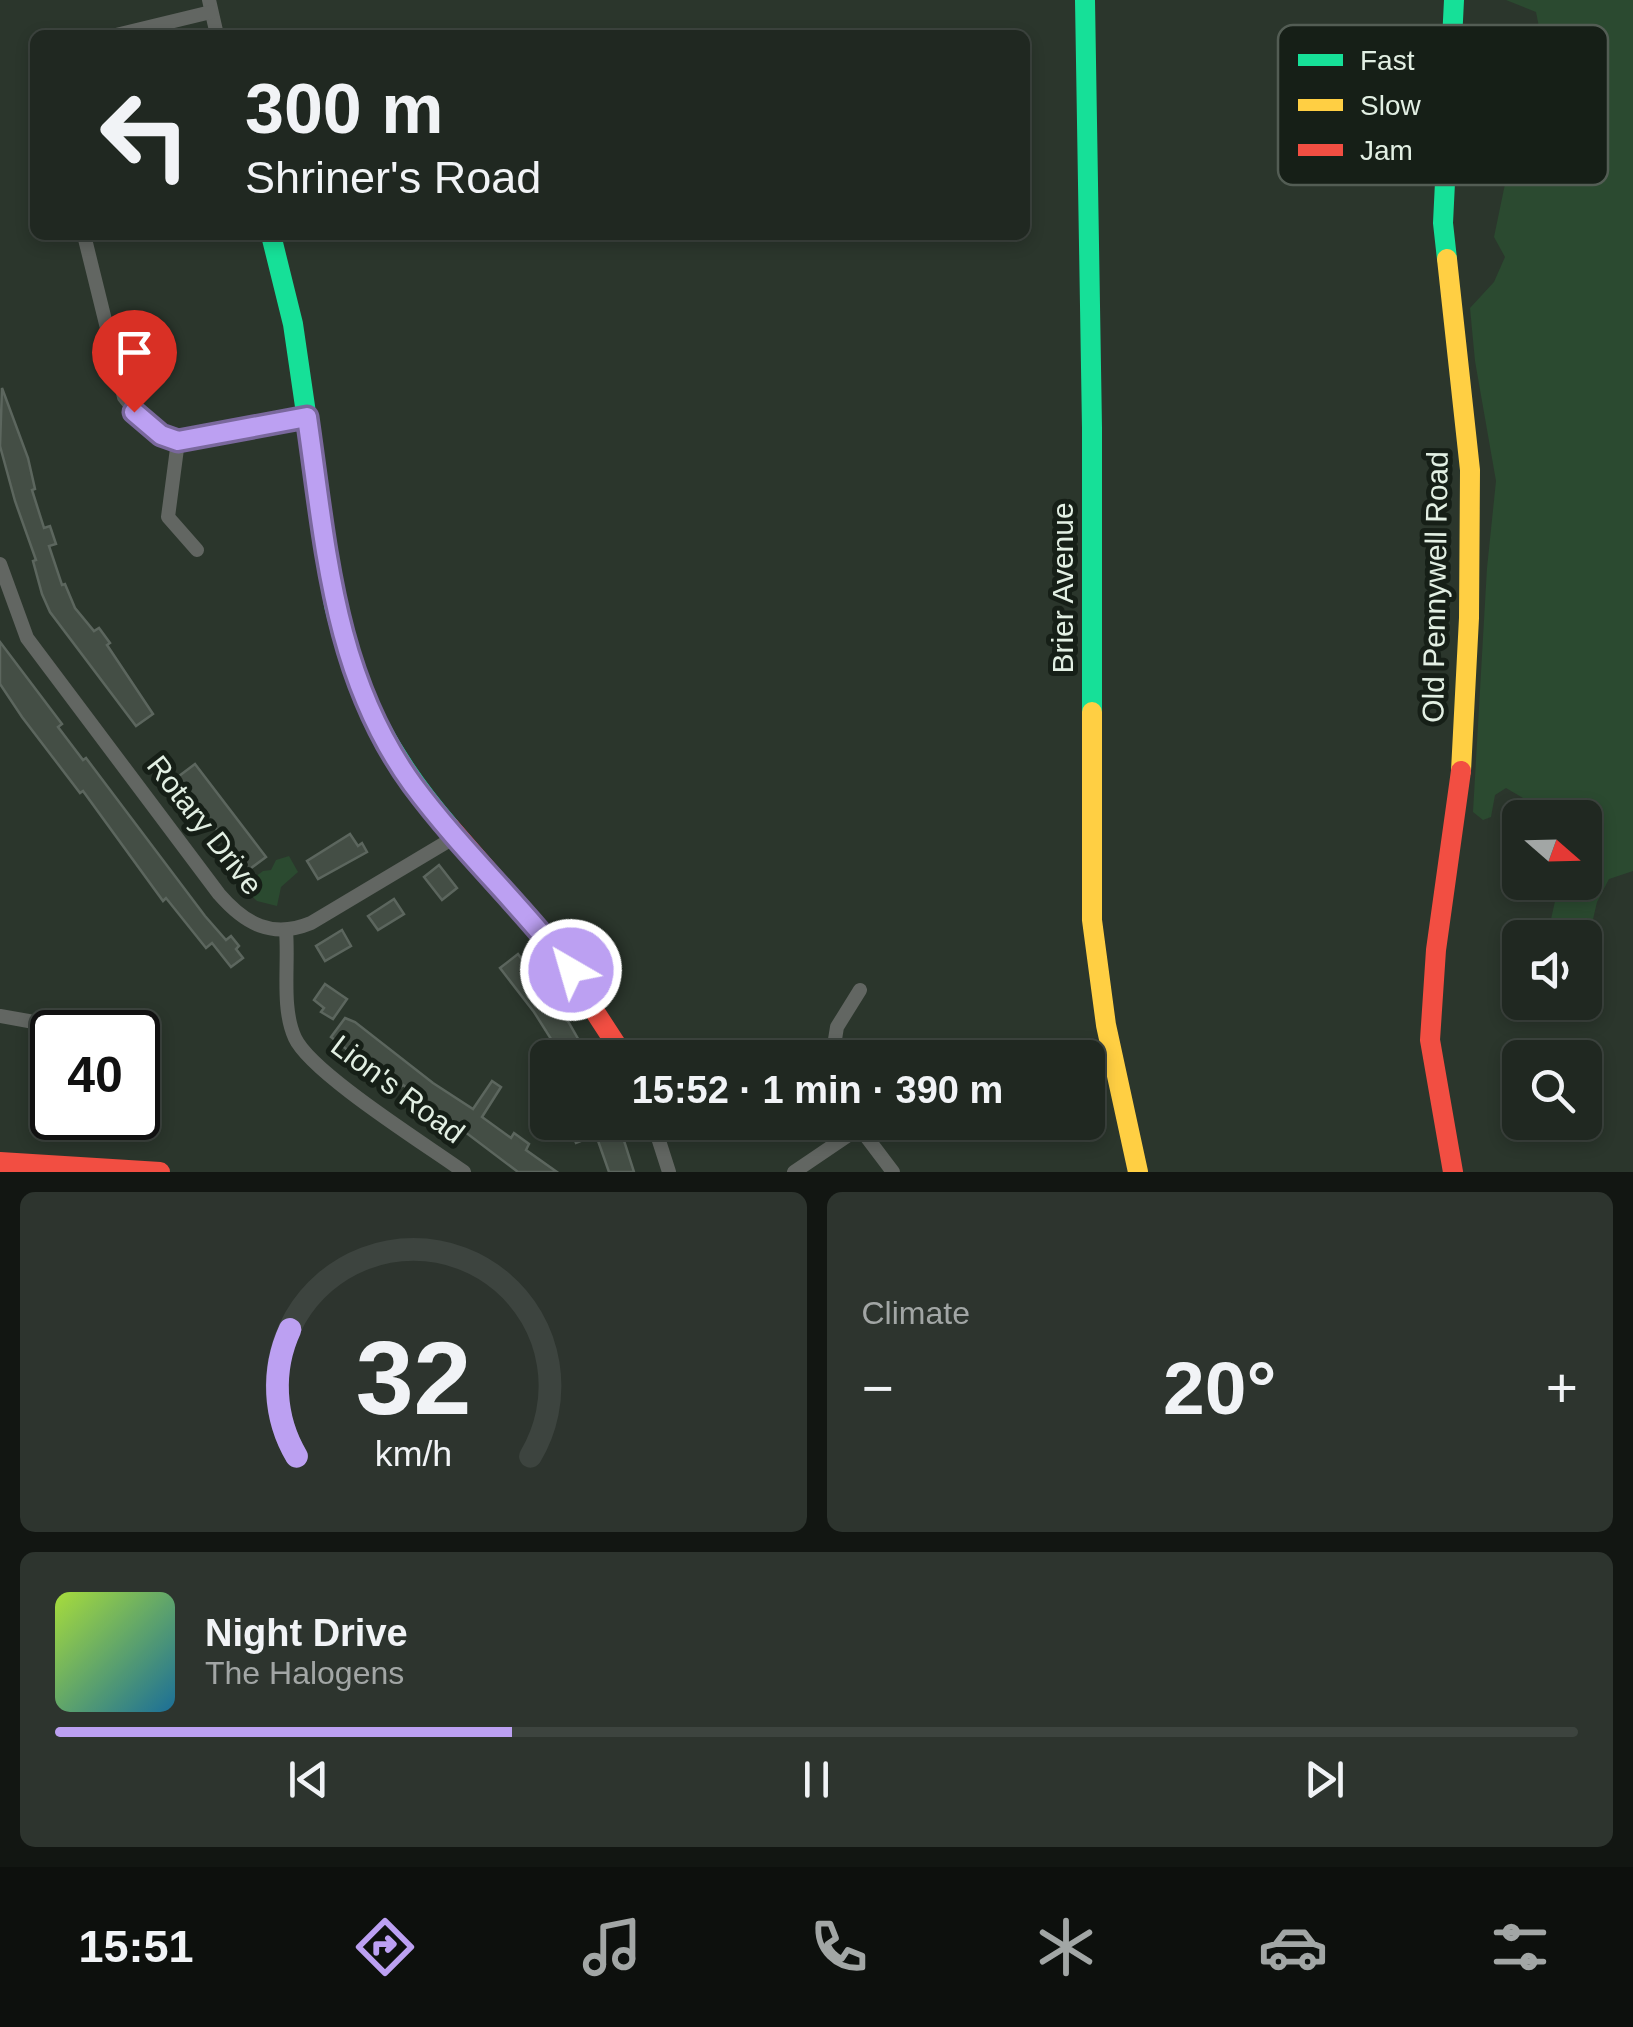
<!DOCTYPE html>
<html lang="en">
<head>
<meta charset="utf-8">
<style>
	body { margin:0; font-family:Helvetica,sans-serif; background:#2d342e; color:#f1f3f6; height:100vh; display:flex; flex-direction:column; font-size:38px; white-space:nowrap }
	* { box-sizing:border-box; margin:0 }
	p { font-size:32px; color:#a2a6a5 }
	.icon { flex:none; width:55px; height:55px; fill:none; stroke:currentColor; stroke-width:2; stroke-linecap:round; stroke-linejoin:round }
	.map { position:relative; height:1172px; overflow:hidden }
	.drawer { display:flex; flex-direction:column; gap:20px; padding:20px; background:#121612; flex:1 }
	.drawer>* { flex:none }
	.banner { position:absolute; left:30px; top:30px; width:1000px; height:210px; border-radius:15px; box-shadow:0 5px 15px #0003,0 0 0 2px #3d443f; background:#202821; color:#f1f3f6; overflow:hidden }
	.needle { width:65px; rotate:110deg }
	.buttons { position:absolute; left:1502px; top:800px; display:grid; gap:20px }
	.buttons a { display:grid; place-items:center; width:100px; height:100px; border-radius:15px; background:#202821; box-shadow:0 5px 15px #0003,0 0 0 2px #3d443f; font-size:50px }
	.speed { position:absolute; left:30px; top:1010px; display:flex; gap:20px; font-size:50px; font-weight:700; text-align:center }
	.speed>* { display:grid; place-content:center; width:130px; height:130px; border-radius:50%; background:#202821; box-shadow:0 5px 15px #0003,0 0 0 2px #3d443f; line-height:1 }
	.speed .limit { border:5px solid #111; border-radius:15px; background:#fff; color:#111 }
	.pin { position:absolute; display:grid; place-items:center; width:85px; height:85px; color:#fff; margin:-102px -42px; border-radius:50% 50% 50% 0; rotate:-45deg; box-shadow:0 0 10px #0007 }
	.pin .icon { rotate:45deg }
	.me { position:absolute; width:110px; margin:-55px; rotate:322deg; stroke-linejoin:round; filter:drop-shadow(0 0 8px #0008) }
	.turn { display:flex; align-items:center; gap:35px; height:210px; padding:0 50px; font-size:45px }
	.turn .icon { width:130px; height:130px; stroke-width:2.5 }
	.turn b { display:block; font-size:70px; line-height:85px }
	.big { font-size:75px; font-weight:700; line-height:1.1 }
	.drawer .tile { flex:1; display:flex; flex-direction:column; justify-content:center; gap:15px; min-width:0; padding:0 35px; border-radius:15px; background:#2d342e }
	.drawer .dial { align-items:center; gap:0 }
	.dial svg { height:260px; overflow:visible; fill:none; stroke:#3d443f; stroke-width:7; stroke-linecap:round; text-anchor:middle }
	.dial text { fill:#f1f3f6; stroke:none }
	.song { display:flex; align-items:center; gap:30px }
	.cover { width:120px; height:120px; border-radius:15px; background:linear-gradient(135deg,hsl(80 70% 55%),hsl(200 70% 35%)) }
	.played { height:10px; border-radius:5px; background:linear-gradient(90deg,#bca0f2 30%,#3d443f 30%) }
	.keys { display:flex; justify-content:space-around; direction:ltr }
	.heat { display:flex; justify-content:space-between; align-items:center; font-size:55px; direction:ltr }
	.drawer .tiles { flex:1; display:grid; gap:20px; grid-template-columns:1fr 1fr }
	.tile:last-child { grid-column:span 2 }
	.trip { position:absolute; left:530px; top:1040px; width:575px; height:100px; border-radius:15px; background:#202821; box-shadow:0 5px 15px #0003,0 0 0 2px #3d443f; font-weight:700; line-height:100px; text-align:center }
	.tab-bar { display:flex; height:160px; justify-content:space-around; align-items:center; background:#0d100d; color:#a2a6a5 }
	.tab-bar .icon { width:70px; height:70px }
	.tab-bar .selected { color:#bca0f2 }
	.tab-bar b { font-size:45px; color:#f1f3f6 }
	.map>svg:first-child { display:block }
</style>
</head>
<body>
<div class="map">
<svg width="1633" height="1172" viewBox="0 0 1633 1172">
	<rect width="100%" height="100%" fill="#2b362c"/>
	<g fill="#2b4a30">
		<path d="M1506 0H1633V871L1609 879 1597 902 1585 954V938L1547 937 1558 888 1556 883 1585 882V818L1544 817 1528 801 1506 788 1495 795 1491 817 1483 820 1473 812 1487 568 1496 481 1475 361 1470 308 1494 282 1505 257 1494 237 1505 184 1532 85 1551 51 1541 37 1536 12Z"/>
		<path d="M289 856 298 872 281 887 277 906 257 901 242 887 263 871 271 870 276 860Z"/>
	</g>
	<g fill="#444e45" stroke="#5c665e" stroke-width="2.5">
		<path d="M2 388 28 458 35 489 32 490 44 528 50 526 56 544 49 546 62 585 65 584 75 608 94 631 99 628 110 643 107 645 153 714 136 726 50 612 42 594 33 561 36 560 15 501 0 446Z"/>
		<path d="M0 642 62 724 58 727 83 760 86 758 205 916 226 940 231 936 239 946 236 949 243 958 231 967 212 943 206 948 166 898 163 901 83 791 80 793 22 717 0 684Z"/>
		<path d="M195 764 266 857 243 874 240 857 231 845 228 847 211 821 206 824 175 779Z"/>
		<path d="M350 834 358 846 362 843 367 852 318 879 307 861Z"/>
		<path d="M439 865 457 888 442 900 424 877Z"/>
		<path d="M394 899 404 914 378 930 368 916Z"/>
		<path d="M342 930 351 946 325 961 316 946Z"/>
		<path d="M518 954 569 1023 589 1058H563L534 1012 500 968Z"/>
		<path d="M325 984 347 999 333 1019 321 1012 324 1008 314 1000Z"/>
		<path d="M345 1018 355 1022 433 1083 473 1109 492 1081 501 1087 482 1117 511 1138 514 1133 529 1144 526 1150 557 1172H518L403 1085 401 1087 350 1052 331 1037Z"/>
		<path d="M567 1122H623L619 1125 634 1172H609L596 1135 576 1143Z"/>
	</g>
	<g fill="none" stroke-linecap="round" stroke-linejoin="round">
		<g stroke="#626662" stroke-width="14">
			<path d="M209 0 217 35"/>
			<path d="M116 35 211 12"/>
			<path d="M84 235 124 397 146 425 178 441 307 417"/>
			<path d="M178 441 168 517 197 550"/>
			<path d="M0 564 27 638 219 894C245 924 272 939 311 923L455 837"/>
			<path d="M286 931C289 964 281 1008 295 1038 311 1073 428 1146 464 1172"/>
			<path d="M0 1016 34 1022 52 1037"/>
			<path d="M832 1058 837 1027 860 990"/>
			<path d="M653 1122 669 1172"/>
			<path d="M856 1123 893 1172"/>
			<path d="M794 1172 859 1128"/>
		</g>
		<g stroke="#16e098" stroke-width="20">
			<path d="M1085 0 1092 428V712"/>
			<path d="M271 235 293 324 334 605C356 693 391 759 450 827"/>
			<path d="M1447 259 1443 223 1454 0"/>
		</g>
		<g stroke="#ffcf43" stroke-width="20">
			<path d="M1447 259 1470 470 1469 618 1461 771"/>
			<path d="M1092 712V920L1106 1025 1138 1172"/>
		</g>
		<g stroke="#f24e42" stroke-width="20">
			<path d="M450 827 549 941 625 1058"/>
			<path d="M0 1162 160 1172"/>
			<path d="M1453 1172 1430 1040 1436 950 1461 771"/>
		</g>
	</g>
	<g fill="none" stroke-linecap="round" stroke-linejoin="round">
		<g stroke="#7a689d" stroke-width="25">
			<path id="route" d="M134 412 161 435 178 441 307 417C326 547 333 675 413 785 462 851 522 906 571 970"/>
		</g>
		<use href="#route" stroke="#bca0f2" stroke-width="18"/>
	</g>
	<g text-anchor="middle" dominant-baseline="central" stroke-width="10" stroke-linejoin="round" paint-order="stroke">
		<g font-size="30" fill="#e2efe3" stroke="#161f17">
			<text transform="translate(1435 587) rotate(-89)">Old Pennywell Road</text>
			<text transform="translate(1062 588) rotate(-90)">Brier Avenue</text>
			<text transform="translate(205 825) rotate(52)">Rotary Drive</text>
			<text transform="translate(398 1089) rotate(37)">Lion's Road</text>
		</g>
	</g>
	<rect x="1278" y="25" width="330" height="160" rx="15" fill="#161f17" stroke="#535d54" stroke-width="2.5"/>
	<rect x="1298" y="54" width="45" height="12" fill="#16e098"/>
	<rect x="1298" y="99" width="45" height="12" fill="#ffcf43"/>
	<rect x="1298" y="144" width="45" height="12" fill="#f24e42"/>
	<g font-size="28" fill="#e2efe3">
		<text x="1360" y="70">Fast</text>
		<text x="1360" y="115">Slow</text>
		<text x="1360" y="160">Jam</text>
	</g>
</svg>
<div class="buttons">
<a><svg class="needle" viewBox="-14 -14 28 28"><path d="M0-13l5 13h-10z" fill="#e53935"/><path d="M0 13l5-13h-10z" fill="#a2a6a5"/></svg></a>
<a><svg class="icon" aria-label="sound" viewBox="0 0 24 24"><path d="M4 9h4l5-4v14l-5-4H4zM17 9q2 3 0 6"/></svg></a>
<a><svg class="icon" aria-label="search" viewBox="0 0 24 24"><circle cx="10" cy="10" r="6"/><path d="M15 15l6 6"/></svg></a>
</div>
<div class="speed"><div class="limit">40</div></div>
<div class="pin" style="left:134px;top:412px;background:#d93025"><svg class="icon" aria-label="arrive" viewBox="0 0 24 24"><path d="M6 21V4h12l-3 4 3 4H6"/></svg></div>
<svg class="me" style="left:571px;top:970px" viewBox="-20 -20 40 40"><circle r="17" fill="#bca0f2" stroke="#fff" stroke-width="3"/><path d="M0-11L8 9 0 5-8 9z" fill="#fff"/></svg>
<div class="trip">15:52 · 1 min · 390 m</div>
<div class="banner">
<div class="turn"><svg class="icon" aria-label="left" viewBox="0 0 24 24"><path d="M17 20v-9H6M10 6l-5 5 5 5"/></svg><div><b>300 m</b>Shriner's Road</div></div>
</div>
</div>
<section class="drawer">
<div class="tiles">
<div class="tile dial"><svg viewBox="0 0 100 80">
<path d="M14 69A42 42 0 1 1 86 69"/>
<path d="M14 69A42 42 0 0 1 12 30" stroke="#bca0f2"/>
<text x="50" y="56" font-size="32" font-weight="700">32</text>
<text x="50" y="72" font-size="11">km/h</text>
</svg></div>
<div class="tile"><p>Climate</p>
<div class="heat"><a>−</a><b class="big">20°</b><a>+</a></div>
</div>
<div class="tile">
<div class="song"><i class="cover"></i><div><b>Night Drive</b><p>The Halogens</p></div></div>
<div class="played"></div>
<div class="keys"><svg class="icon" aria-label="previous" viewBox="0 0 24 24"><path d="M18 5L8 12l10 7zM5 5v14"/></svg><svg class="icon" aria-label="pause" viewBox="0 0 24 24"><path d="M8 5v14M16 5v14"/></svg><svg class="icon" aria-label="next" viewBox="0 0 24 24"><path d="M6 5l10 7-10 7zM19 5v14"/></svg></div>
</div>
</div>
</section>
<nav class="tab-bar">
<b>15:51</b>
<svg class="icon selected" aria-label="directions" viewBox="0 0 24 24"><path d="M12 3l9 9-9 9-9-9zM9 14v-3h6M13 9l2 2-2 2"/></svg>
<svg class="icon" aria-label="music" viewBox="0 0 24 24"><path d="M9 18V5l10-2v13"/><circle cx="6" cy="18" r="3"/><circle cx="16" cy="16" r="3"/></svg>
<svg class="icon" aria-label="phone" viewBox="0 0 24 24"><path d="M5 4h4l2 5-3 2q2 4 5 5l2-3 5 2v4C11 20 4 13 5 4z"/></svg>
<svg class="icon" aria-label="climate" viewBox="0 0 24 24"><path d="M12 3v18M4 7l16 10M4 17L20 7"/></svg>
<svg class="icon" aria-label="car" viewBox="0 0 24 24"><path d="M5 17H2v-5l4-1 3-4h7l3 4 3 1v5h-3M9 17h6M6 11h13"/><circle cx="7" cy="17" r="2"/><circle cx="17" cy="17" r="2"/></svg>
<svg class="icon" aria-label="filters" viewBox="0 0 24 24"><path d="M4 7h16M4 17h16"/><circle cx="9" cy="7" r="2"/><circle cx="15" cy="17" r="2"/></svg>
</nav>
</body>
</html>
